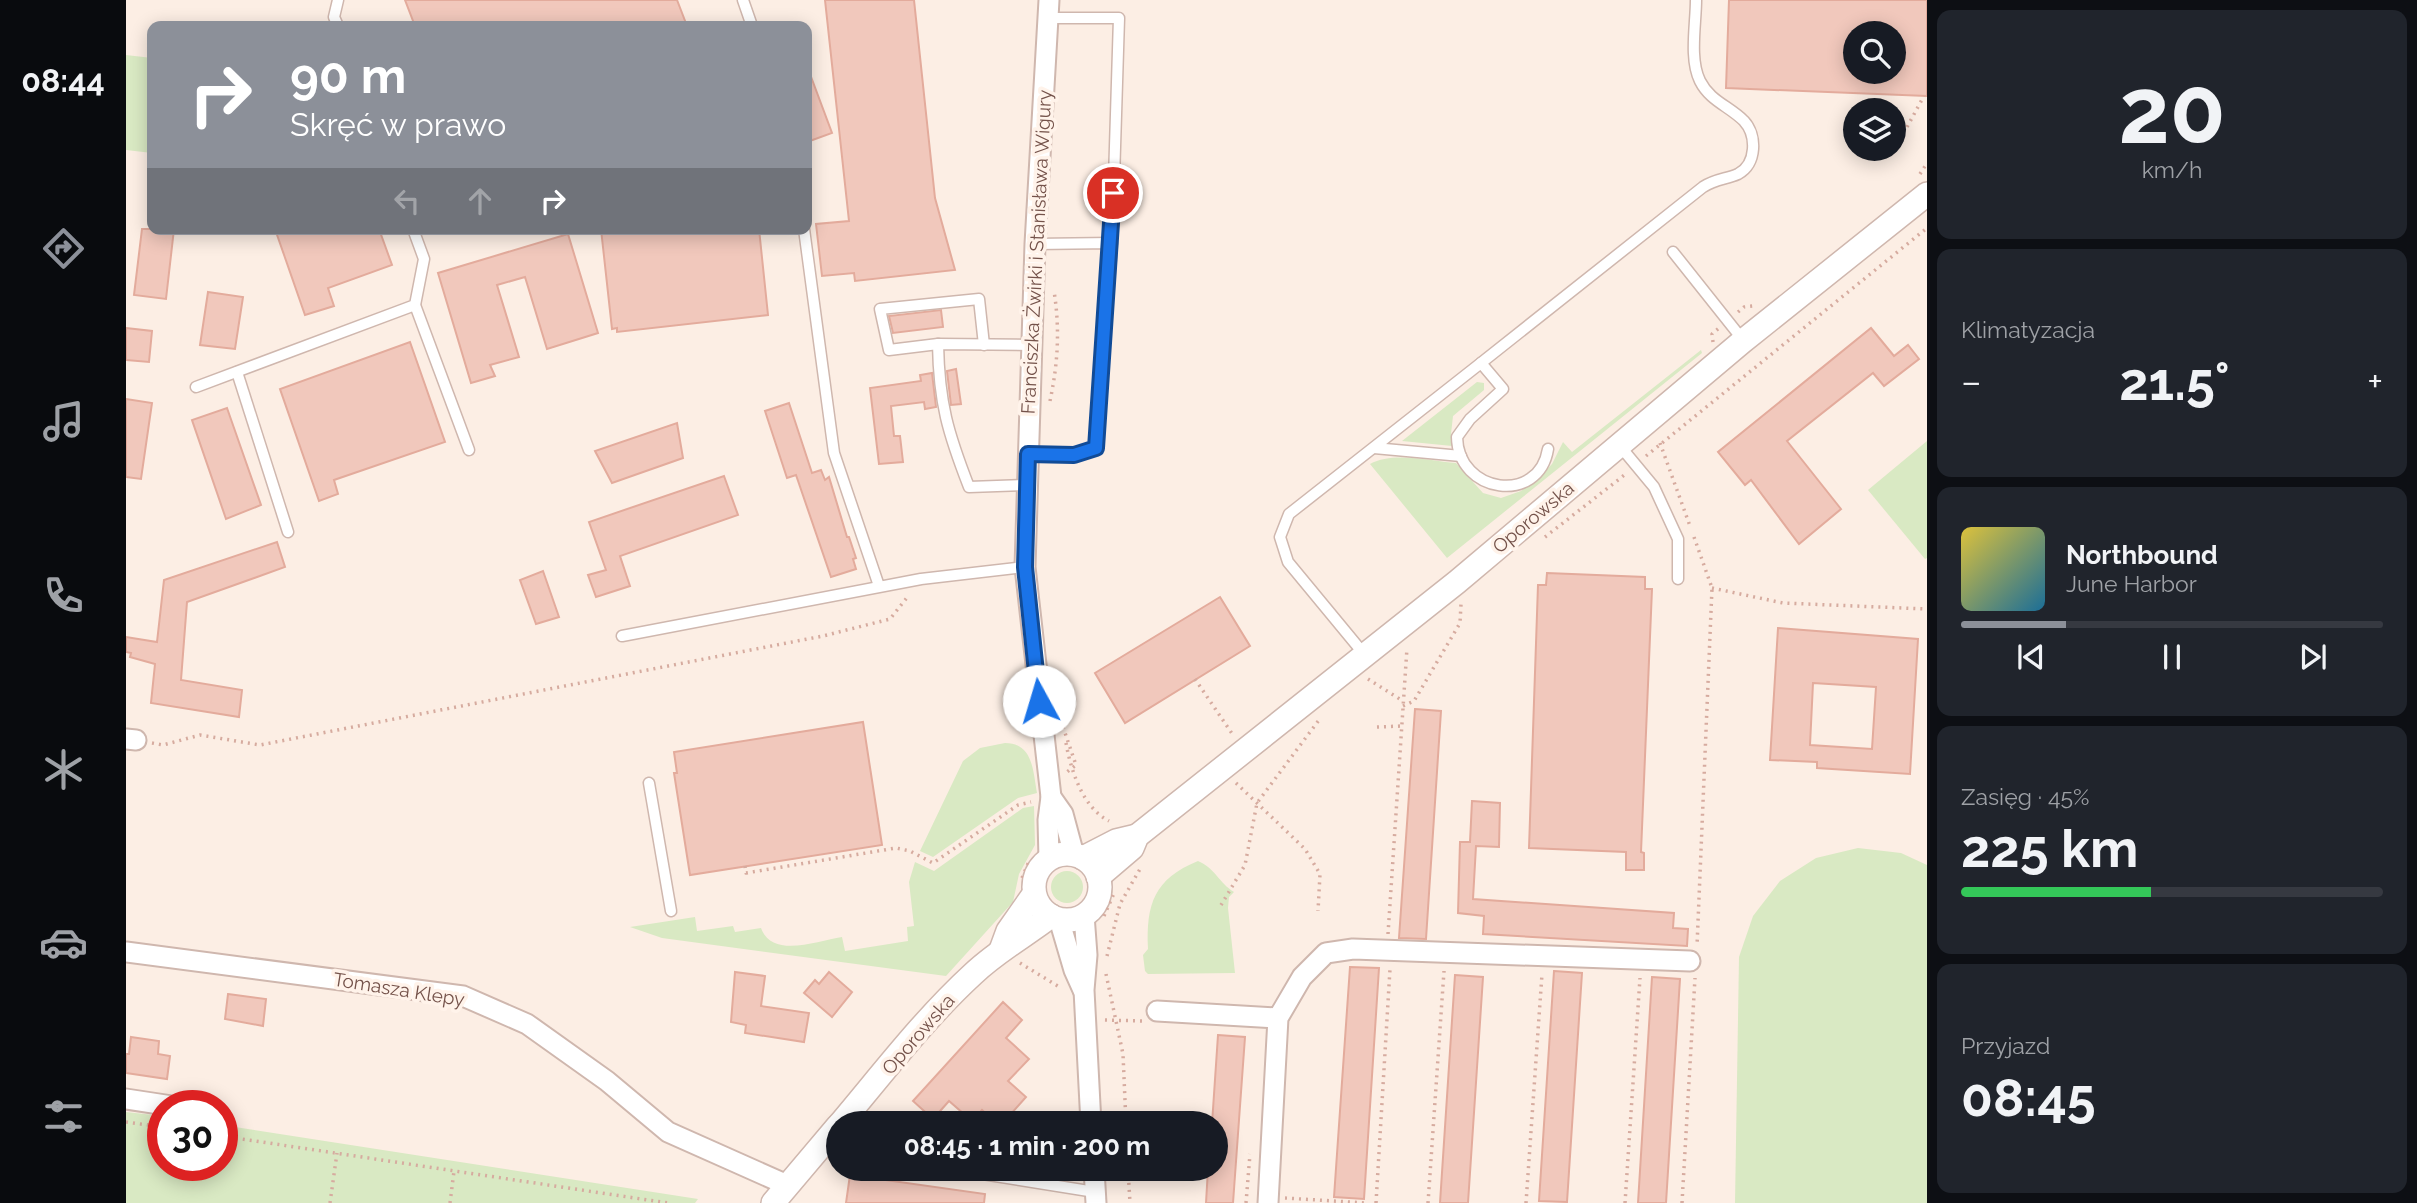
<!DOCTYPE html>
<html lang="pl">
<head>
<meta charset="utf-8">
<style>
	body { margin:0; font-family:Raleway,sans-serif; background:#20242c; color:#f1f3f6; height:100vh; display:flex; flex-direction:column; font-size:26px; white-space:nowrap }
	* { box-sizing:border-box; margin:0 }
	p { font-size:23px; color:#9ea1a6 }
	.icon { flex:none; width:38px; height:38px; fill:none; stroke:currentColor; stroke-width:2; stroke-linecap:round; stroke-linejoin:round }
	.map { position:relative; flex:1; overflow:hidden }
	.details { display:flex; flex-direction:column; gap:10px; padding:10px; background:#0d0f14; width:490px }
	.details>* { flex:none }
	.guide { position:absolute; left:21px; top:21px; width:665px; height:214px; border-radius:14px; box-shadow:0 4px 18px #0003; background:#8c9099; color:#fff; overflow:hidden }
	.buttons { position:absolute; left:1717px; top:21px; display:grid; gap:14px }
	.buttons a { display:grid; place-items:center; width:63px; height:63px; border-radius:50%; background:#171b24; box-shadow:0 4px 18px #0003; font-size:35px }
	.speed { position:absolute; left:21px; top:1090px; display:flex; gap:14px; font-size:35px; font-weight:700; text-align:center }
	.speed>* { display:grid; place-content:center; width:91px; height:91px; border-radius:50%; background:#171b24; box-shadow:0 4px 18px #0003; line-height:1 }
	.speed .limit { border:10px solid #d22; background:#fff; color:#111 }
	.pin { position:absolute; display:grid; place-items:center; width:60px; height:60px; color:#fff; margin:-30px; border:4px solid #fff; border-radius:50%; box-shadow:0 2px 7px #0007 }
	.me { position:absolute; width:77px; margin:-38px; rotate:354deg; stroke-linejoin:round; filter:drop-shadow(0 0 5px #0008) }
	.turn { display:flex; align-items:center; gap:24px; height:147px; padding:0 28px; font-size:32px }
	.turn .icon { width:91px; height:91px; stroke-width:2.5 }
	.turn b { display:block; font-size:49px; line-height:60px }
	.lanes { display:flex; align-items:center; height:66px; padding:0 28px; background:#0003; justify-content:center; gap:35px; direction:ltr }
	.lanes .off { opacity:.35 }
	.big { font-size:52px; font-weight:700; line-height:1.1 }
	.details .widget { flex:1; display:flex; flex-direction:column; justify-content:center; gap:10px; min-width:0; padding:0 24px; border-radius:14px; background:#20242c }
	.details .dial { align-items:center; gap:0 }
	.dial b { font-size:91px; line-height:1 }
	.song { display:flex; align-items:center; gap:21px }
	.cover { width:84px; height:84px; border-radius:10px; background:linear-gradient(135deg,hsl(50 70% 55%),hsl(200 70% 35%)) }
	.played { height:7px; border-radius:4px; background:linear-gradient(90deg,#8c9099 25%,#363941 25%) }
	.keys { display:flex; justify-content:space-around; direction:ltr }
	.heat { display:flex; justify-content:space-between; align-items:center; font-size:38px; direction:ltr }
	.charge { height:10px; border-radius:5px; background:linear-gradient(90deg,#34c759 45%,#363941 0) }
	.trip { position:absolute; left:700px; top:1111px; width:402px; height:70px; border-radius:35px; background:#171b24; box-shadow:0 4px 18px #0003; font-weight:700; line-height:70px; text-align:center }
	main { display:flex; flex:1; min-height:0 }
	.menu { display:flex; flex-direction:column; width:126px; justify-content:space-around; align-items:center; background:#090b0e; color:#9ea1a6 }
	.menu .icon { width:49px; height:49px }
	.menu .selected { color:#8c9099 }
	.menu b { font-size:32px; color:#f1f3f6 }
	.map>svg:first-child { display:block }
</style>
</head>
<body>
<main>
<nav class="menu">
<b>08:44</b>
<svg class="icon selected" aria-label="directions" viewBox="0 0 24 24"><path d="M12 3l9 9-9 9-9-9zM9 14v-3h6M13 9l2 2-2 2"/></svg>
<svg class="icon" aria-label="music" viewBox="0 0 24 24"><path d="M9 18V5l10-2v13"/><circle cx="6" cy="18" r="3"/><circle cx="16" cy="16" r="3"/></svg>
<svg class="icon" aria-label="phone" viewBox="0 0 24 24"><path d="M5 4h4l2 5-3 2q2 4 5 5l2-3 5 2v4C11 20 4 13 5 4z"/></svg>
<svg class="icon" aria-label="climate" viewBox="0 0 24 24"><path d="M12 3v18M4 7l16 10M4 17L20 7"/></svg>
<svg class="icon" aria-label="car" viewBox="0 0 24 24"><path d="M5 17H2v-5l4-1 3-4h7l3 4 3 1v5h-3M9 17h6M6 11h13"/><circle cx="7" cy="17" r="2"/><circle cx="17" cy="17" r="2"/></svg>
<svg class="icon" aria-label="filters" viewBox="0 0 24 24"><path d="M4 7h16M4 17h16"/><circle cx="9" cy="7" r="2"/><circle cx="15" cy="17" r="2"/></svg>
</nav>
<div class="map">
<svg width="1801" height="1203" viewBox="0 0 1801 1203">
	<rect width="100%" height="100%" fill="#fceee4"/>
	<g fill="#d9e9c3">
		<path d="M0 55 26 58V153L0 150Z"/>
		<path d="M1575 350 1576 353 1321 558 1244 464C1267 451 1305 461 1330 463L1357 493 1375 498 1395 491 1413 477 1426 464 1437 442 1446 452Z"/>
		<path d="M1351 382 1358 383V390L1327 416 1325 434 1329 443 1326 446 1276 441Z"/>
		<path d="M1801 441V558L1799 559 1742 490Z"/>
		<path d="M879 743C907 743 907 771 911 793L892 798 807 857 794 851 837 761 854 748Z"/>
		<path d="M908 806 909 845 893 874 887 902 820 976 536 938 504 927 569 917 571 931 607 926 609 932 635 928C646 959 691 941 716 937L719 951 782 941 781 927 788 926 783 882 789 862 808 871 897 808Z"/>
		<path d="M1732 848 1775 853 1801 865V1203H1609L1613 957 1627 916 1654 881 1690 858Z"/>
		<path d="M1072 861C1089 868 1093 883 1108 892L1103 897 1102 908 1109 973 1022 974 1019 971 1017 955 1022 949C1020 904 1028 879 1072 861Z"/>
		<circle cx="941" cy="887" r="16"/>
		<path d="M0 1112 37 1116V1166H96V1125L572 1199 569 1203H0Z"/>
	</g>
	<g fill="#f1c8bc" stroke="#e3ab9c" stroke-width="2" fill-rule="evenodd">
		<path d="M279 0H551L561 26H289Z"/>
		<path d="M699 0H788L809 198 829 270 729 281 728 273 696 276 690 224 723 221Z"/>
		<path d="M1603 0H1801V96L1600 88ZM1729 33H1768V72H1729Z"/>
		<path d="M681 66 706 133 681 142Z"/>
		<path d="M16 229H48L40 299 8 295Z"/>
		<path d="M149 229H253L266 265 202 288 208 306 179 315Z"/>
		<path d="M475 229H633L642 315 491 332V328L486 329Z"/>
		<path d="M442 234 472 333 421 349 399 277 371 285 393 357 364 365 369 376 345 383 312 273Z"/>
		<path d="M82 292 117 297 109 349 74 345Z"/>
		<path d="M815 310 817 327 767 333 763 316Z"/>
		<path d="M0 328 26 331 23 362 0 360Z"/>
		<path d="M1745 328 1768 356 1782 345 1793 359 1758 386 1747 373 1661 441 1715 509 1673 544 1625 480 1619 485 1592 452Z"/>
		<path d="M284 342 319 442 208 480 212 494 193 501 154 389Z"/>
		<path d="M830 369 835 404 825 405 821 371Z"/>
		<path d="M806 373 810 407 799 409 798 402 765 406 768 436H774L777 462 753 464 744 388 795 381 794 375Z"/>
		<path d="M0 399 26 403 15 479 0 477Z"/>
		<path d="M663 403 686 473 695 470 699 480 703 477 721 537H723L730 558 727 559 730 569 705 577 670 475 661 478 639 411Z"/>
		<path d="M101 408 135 505 100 519 66 420Z"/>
		<path d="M551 423 557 458 486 483 469 451Z"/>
		<path d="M598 476 612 515 494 556 504 586 470 597 462 575 480 570 463 522Z"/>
		<path d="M151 542 159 567 61 602 55 680 116 690 113 717 25 703 29 664 4 657 5 653 0 652V637L31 642 38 580Z"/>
		<path d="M417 571 433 617 410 624 394 580Z"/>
		<path d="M1421 573 1519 577V589H1526L1515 852 1518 853V870H1500V852L1403 848 1412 585H1420Z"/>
		<path d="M1094 597 1124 646 999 723 969 673Z"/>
		<path d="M1652 628 1792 639 1784 774 1691 768V762L1644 760ZM1687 683 1750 687 1746 749 1684 745Z"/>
		<path d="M1289 709 1315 711 1300 939 1273 938Z"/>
		<path d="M737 722 756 845 564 875 548 773H551L548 752Z"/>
		<path d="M1346 801 1374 803 1373 847 1350 846 1347 899 1548 913 1547 928 1562 929 1561 946 1357 934 1358 916 1332 913 1334 842H1344Z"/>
		<path d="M1224 967 1253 968 1238 1199 1208 1197Z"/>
		<path d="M1428 971 1456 973 1441 1202 1413 1201Z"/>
		<path d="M609 972 639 976 635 1006 683 1013 678 1042 619 1033 620 1025 605 1022Z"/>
		<path d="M703 972 726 992 706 1017 678 993 689 980 693 984Z"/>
		<path d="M1329 975 1357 977 1342 1203H1314Z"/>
		<path d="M1526 977 1554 979 1540 1203H1512Z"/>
		<path d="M102 994 140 999 137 1026 99 1019Z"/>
		<path d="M877 1002 896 1020 880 1038 903 1059 882 1081 900 1097 876 1124H871L856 1110 846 1121 823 1101 807 1119 787 1101Z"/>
		<path d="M1092 1035 1119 1037 1107 1203H1080L1082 1169H1090V1124H1086Z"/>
		<path d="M5 1037 33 1041 32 1054 44 1056 41 1079 0 1073V1054H3Z"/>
		<path d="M724 1175 859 1194 858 1203H720Z"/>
	</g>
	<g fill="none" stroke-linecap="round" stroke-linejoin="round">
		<g stroke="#cfb7ae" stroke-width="13">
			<g id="service">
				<path d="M617 0 626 26"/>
				<path d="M922 18H993L986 243"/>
				<path d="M212 26 208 17 212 0"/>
				<path d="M678 229 708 453 753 586"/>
				<path d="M1547 252 1617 340"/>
				<path d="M289 305 343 450"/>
				<path d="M812 344 763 350 754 309 853 299 858 345"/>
				<path d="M1355 363 1577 187C1589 179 1601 179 1612 174 1631 164 1631 135 1618 121 1603 106 1584 101 1574 81 1563 59 1570 24 1570 0"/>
				<path d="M111 372 162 532"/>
				<path d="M70 387 289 305 298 259 287 229"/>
				<path d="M1494 446 1528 487 1552 539V579"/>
				<path d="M1248 448 1335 456"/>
				<path d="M902 454 949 455 970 448 986 243 909 244"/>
				<path d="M900 485 843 487C822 433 813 403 812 344L905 345"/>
				<path d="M496 636 795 579 899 567"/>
				<path d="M1238 654 1162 562 1154 537 1163 514 1355 363 1377 389 1344 419 1331 437C1332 494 1413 505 1422 449"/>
				<path d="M523 783 545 911"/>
				<path d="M825 1169 969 1192"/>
			</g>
		</g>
		<g stroke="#cfb7ae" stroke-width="23">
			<g id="minor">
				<path d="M923 0 909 244 899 567 925 797 922 820 923 859"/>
				<path d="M0 739 10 740"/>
				<path d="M925 797 937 814 948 855"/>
				<path d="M958 915 961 955 958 990 965 1124"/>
				<path d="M933 919 948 970 957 990"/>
				<path d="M0 952 337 996 401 1024 481 1081 542 1132 661 1185"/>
				<path d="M1031 1011 1152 1018"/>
				<path d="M0 1099 46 1106"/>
				<path d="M968 1169 970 1203"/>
				<path d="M1142 1203 1152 1018 1176 977 1200 953 1227 949 1564 961"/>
			</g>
		</g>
		<g stroke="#cfb7ae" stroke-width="26">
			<g id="tertiary">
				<circle cx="941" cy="887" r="33"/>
				<path d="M957 858 990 841 1011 836"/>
				<path d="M972 877 1006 848 1011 836 1331 582 1617 341 1801 194"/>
				<path d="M875 950 882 931 908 894"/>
				<path d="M714 1124C757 1073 798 1019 847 974 871 951 899 936 925 916"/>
				<path d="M647 1203 712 1126"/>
			</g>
		</g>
		<g stroke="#d6ab9f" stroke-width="3.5" stroke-dasharray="2 5" stroke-linecap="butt">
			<path d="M1781 127 1798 96"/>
			<path d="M1794 174 1801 163"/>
			<path d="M1612 312 1618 307 1627 306"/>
			<path d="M1587 342 1586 334 1593 328"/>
			<path d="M924 401C932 363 934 329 928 291"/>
			<path d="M1534 443 1564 526"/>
			<path d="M1520 456 1801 228"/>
			<path d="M1419 537 1501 473"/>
			<path d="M1568 537 1586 588 1571 946"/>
			<path d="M1586 588 1657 603 1801 609"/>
			<path d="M1069 679 1107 735"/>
			<path d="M1242 679 1277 701"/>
			<path d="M1277 706 1288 701 1334 623 1335 604"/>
			<path d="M937 727 950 765 941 772"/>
			<path d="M1251 727 1276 726"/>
			<path d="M26 743 37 745 74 735 134 745 697 636 764 619 783 595"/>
			<path d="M940 743C945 771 957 808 983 821"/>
			<path d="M1110 783 1179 849 1194 874 1192 911"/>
			<path d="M619 866 620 873 770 848 784 851 807 863 892 805 905 802"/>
			<path d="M896 878 904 859"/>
			<path d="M1095 905 1119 865 1131 803 1193 720"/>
			<path d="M978 916 989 891"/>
			<path d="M1262 934 1281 648"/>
			<path d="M981 956 994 904 1014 869"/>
			<path d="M894 963 935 988"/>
			<path d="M980 974 997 1054 1000 1124"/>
			<path d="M979 1020 1016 1021"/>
			<path d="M0 1122 37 1127"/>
			<path d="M96 1136 542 1203"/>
			<path d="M1002 1169 1004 1203"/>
			<path d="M1159 1198 1239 1203"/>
			<path d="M204 1203 211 1153"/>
			<path d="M324 1203 328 1171"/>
			<path d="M1120 1203 1124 1154"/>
			<path d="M1250 1203 1264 969"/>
			<path d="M1302 1203 1318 971"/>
			<path d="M1400 1203 1416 974"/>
			<path d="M1499 1203 1514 978"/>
			<path d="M1556 1203 1569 978"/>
		</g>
		<use href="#service" stroke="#fff" stroke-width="10"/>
		<use href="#minor" stroke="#fff" stroke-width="19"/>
		<use href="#tertiary" stroke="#fff" stroke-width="23"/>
	</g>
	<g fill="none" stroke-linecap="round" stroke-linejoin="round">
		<g stroke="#114b97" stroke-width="18">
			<path id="route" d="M913 701 899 567 902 454 948 455 970 448 987 193"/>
		</g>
		<use href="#route" stroke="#1a73e8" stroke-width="12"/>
	</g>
	<g text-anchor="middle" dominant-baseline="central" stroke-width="7" stroke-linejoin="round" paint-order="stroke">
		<g font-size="19" fill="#74524a" stroke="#fff3ea">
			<text transform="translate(910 252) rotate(-87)">Franciszka Żwirki i Stanisława Wigury</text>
			<text transform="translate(1407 517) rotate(-40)">Oporowska</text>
			<text transform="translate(273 989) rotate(9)">Tomasza Klepy</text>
			<text transform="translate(792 1034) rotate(-49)">Oporowska</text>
		</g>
	</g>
</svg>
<div class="buttons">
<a><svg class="icon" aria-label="search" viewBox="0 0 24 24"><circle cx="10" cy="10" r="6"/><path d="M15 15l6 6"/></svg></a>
<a><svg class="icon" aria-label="layers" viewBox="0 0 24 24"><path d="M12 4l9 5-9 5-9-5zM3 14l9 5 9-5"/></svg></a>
</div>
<div class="speed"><div class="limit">30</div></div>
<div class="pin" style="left:987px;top:193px;background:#d93025"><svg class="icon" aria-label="arrive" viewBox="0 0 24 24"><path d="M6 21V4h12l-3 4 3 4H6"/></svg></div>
<svg class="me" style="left:913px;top:701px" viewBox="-20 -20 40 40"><circle r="19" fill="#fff"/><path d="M0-13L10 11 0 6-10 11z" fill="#1a73e8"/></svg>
<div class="trip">08:45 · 1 min · 200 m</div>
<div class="guide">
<div class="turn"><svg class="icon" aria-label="right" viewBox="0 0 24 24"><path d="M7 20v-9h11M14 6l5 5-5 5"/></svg><div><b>90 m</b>Skręć w prawo</div></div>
<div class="lanes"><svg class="icon off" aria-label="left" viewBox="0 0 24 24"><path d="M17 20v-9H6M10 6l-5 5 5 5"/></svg><svg class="icon off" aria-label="ahead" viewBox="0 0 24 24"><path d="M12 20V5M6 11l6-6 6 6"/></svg><svg class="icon" aria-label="right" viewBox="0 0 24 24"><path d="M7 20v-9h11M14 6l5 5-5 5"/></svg></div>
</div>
</div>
<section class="details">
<div class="widget dial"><b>20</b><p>km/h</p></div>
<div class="widget"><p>Klimatyzacja</p>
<div class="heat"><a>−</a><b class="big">21.5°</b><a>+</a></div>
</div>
<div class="widget">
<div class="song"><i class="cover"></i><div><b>Northbound</b><p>June Harbor</p></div></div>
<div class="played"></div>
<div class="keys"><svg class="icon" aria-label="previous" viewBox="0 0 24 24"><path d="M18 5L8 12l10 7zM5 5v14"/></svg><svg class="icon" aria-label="pause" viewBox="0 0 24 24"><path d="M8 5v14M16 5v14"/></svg><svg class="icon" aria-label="next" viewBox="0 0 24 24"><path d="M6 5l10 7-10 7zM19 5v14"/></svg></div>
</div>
<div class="widget"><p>Zasięg · 45%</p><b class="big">225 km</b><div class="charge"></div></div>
<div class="widget"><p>Przyjazd</p><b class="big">08:45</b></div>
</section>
</main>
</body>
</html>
